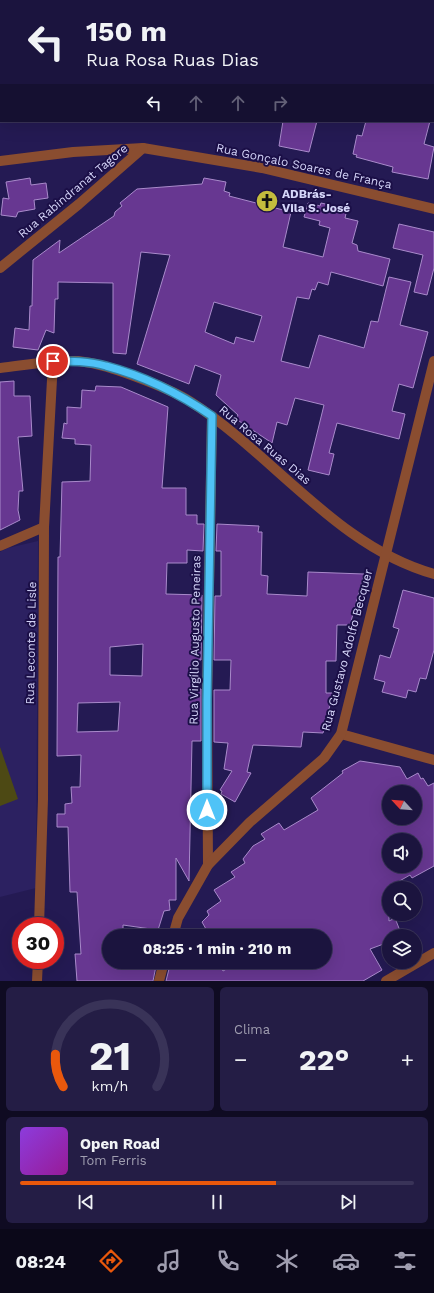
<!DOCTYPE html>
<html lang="pt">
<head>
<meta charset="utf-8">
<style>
	body { margin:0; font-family:"Work Sans",sans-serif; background:#241d45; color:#f1f3f6; height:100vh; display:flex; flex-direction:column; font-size:15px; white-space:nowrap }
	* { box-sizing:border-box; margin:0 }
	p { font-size:13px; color:#a09eb0 }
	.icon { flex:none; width:22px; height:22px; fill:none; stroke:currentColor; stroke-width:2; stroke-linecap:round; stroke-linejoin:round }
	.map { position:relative; height:981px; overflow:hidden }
	.sheet { display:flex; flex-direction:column; gap:6px; padding:6px; background:#0f0b22; flex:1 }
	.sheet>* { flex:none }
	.top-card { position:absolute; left:0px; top:0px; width:434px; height:122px; box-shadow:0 4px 16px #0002,0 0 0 1px #393358; background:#1b143e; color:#f1f3f6; overflow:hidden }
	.needle { width:26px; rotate:296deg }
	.fabs { position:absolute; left:382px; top:785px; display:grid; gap:8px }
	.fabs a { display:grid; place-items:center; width:40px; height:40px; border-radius:50%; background:#1b143e; box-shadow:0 4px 16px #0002,0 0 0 1px #393358; font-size:20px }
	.speed { position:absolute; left:12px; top:917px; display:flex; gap:8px; font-size:20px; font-weight:700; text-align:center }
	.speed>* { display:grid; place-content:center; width:52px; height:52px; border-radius:50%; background:#1b143e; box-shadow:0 4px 16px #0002,0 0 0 1px #393358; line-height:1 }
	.speed .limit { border:6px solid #d22; background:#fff; color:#111 }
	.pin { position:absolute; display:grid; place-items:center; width:34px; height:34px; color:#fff; margin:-17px; border:2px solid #fff; border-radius:50%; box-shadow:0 1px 4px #0007 }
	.me { position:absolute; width:44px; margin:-22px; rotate:0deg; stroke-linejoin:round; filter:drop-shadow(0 0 3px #0008) }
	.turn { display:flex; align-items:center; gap:14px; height:84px; padding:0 20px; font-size:18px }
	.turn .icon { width:52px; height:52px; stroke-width:2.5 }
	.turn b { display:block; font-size:28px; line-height:34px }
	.lanes { display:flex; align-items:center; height:38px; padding:0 20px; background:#0003; justify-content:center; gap:20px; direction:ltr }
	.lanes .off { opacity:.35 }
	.big { font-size:30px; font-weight:700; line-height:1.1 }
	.sheet .card { flex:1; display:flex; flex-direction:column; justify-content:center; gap:6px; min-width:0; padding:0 14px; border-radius:6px; background:#241d45 }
	.sheet .dial { align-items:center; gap:0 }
	.dial svg { height:104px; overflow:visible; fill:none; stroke:#393358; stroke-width:7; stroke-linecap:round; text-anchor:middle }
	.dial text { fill:#f1f3f6; stroke:none }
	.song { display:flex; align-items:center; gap:12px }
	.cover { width:48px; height:48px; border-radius:6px; background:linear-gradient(135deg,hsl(270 70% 55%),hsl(300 70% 35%)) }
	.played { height:4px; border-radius:2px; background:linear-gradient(90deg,#ea580c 65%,#393358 65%) }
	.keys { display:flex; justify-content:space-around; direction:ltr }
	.heat { display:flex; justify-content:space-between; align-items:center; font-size:22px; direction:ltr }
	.sheet .tiles { flex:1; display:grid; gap:6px; grid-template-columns:1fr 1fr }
	.card:last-child { grid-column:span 2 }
	.trip { position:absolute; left:102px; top:929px; width:230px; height:40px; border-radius:20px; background:#1b143e; box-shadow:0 4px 16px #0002,0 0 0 1px #393358; font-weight:700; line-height:40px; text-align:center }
	.tabs { display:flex; height:64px; justify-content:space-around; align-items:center; background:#0b0819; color:#a09eb0 }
	.tabs .icon { width:28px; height:28px }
	.tabs .selected { color:#ea580c }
	.tabs b { font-size:18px; color:#f1f3f6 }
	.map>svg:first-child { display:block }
</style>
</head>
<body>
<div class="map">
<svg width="434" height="981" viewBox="0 0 434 981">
	<rect width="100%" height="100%" fill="#241a53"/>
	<path fill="#2c2161" d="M38 541 36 888 0 897V552L8 548Z"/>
	<path fill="#4d4914" d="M0 747 18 799 0 806Z"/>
	<g fill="#673791" stroke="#a98acb" fill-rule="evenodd">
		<path d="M283 121H317L309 152 279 146Z"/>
		<path d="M366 121H430L424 144 434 147 428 179 392 172 393 167 356 157 357 155 353 154 357 135 362 136Z"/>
		<path d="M30 178 31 185 46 183 48 198 34 200 35 209 18 212 16 217 1 215 3 198 9 199 6 182Z"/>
		<path d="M204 178 226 182 224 191 230 193 229 196 291 212 283 247 323 257 330 228 319 225 320 221 304 217 308 203 320 206 321 203 347 209 345 218 358 221 352 243 357 245 358 251 390 259 383 286 331 272 328 285 318 282 315 290 312 289 309 299 297 297 281 361 309 368 319 335 364 348 371 321 378 322 389 277 411 282 400 325 428 332 413 388 399 384 392 411 405 414 399 439 337 423 329 453 334 454 329 475 308 470 324 405 295 398 287 425 277 422 272 443 236 419 238 415 216 395 221 375 195 365 189 384 137 364 170 255 141 252 126 354 113 353V283L58 282V299H55L54 333 46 330 38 350 13 347 15 328 29 330 30 306H32L33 260 60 240 59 253 114 216 115 212 122 206 120 203 137 189 202 184ZM214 302 262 316 254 342 236 337 234 344 205 332Z"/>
		<path d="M399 224 434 232V268L427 295 414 292 423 255 393 248Z"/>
		<path d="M14 381V396H30L32 436 18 437 23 491H19L18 510 20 520 0 530V382Z"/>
		<path d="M96 386 121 387 168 407 162 488H186V515H197V524H204L203 551 187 550V563H167L166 594 202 595 201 660H194L193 689H201V741H192L189 881 176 858V900H169L170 910 164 911 158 930 123 925V936H109V962H152V966H156L153 981H77L75 954H81L77 892H70L68 827H57V814H65V804L72 803 71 787H80L81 755 57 756 58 557H60L62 482 90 481 91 445 75 444V439L62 438 64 423 67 424V407L81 408 82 390 95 391ZM143 644 142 676 110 675V647ZM120 702 118 731 77 732 78 703Z"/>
		<path d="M217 524 259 526 258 532H262L261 575 268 576 267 594 307 596 308 572 364 574 350 625H337L336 661H326V693H333L323 733 303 732 301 747 253 745 247 772 251 773 235 802 221 794 222 791 220 790 232 771 224 769 228 743 214 742V690H230L231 660H214L215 596H221V551H216Z"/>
		<path d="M403 590 434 598V650L426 679 420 678 416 692 408 690 406 698 382 692 385 682 374 679 380 655 390 658 399 629 393 627Z"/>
		<path d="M360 761 400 767 407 779 418 773 421 779 423 778 428 786 434 783V866L412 878 410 875 389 887V921L395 918 402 936H389V942L370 949 382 970 363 981H166L170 965H179L180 962H218L223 971 239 962H325V936H210L202 922 209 915 207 911 221 901 214 890 235 877 231 872 245 863 243 859 253 846 265 839 261 834 279 823 284 830 318 810 311 798 343 773 342 771ZM389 792H415V818H389ZM389 840H415V866H389Z"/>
	</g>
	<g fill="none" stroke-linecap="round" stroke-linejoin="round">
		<g stroke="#8a4d30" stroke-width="10">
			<path d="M110 0V1"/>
			<path d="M321 0 324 1"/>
			<path d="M396 0 399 1"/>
			<path d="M164 1 172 0"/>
			<path d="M433 8H434"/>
			<path d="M0 19H1"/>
			<path d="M433 24H434"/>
			<path d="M0 161 73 152 143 148 262 168 434 209"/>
			<path d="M0 268 79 204 143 148"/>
			<path d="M0 368C26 365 52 360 78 361 98 363 115 369 134 376 153 383 174 391 191 402 274 455 337 547 434 574"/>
			<path d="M0 546 44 527"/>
			<path d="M341 734 434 760"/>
			<path d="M208 865 207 700 212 416"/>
			<path d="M39 926 43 799 44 527 53 361"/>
			<path d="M173 936 178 918 208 865 250 822 324 758 341 734 434 361"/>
			<path d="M37 981 38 960"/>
			<path d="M159 981 164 962"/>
			<path d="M386 981 434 953"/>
		</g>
	</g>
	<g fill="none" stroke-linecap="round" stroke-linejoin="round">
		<g stroke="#337fa1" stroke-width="10">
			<path id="route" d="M53 361C71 361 89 361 106 366 144 376 180 394 212 416L207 700V810"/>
		</g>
		<use href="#route" stroke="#4fc3f7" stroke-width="7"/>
	</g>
	<defs>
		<g id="church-disc" transform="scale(1.15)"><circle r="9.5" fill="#c4bc3d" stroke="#1b0f47"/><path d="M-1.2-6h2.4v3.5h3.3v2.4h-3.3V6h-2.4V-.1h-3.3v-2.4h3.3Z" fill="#111"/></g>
	</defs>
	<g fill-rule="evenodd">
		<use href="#church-disc" x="267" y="201"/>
	</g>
	<g text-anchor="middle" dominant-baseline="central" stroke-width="4" stroke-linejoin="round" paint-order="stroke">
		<g font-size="12" fill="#d5d5f9" stroke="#1b0f47">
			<text transform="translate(304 166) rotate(12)">Rua Gonçalo Soares de França</text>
			<text transform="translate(73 191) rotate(-40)">Rua Rabindranat Tagore</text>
			<text transform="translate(265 445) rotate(40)">Rua Rosa Ruas Dias</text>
			<text transform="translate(195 640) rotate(-89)">Rua Virgílio Augusto Peneiras</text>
			<text transform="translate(31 643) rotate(-89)">Rua Leconte de Lisle</text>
			<text transform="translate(347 650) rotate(-75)">Rua Gustavo Adolfo Becquer</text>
		</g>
		<g font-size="12" font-weight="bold" fill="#d5d5f9" stroke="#1b0f47" text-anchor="start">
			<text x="282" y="194">ADBrás-<tspan x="282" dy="14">Vila S. José</tspan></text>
		</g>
	</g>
</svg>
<div class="fabs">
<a><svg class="needle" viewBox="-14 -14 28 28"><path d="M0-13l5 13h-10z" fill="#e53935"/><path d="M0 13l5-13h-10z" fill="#a09eb0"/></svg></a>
<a><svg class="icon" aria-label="sound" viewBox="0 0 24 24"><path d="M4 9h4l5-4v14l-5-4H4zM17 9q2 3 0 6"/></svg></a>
<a><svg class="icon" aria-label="search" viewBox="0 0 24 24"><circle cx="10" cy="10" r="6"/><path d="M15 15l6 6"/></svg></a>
<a><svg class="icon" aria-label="layers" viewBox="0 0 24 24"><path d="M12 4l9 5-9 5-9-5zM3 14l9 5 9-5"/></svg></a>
</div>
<div class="speed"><div class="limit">30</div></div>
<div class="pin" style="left:53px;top:361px;background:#d93025"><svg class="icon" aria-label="arrive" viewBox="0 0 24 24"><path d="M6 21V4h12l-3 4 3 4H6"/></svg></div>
<svg class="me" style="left:207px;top:810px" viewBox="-20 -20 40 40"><circle r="17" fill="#4fc3f7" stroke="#fff" stroke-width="3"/><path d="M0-11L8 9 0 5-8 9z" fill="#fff"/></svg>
<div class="trip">08:25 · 1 min · 210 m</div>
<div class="top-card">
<div class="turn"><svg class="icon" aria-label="left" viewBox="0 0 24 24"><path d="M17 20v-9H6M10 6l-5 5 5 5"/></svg><div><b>150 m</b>Rua Rosa Ruas Dias</div></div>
<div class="lanes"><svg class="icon" aria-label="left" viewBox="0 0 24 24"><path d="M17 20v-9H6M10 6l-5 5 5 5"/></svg><svg class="icon off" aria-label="ahead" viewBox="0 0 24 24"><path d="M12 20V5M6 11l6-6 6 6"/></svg><svg class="icon off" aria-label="ahead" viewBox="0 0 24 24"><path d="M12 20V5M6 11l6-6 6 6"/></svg><svg class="icon off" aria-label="right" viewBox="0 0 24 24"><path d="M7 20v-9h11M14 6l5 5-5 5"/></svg></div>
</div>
</div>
<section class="sheet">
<div class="tiles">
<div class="card dial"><svg viewBox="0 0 100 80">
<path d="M14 69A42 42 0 1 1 86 69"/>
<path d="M14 69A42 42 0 0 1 8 44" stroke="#ea580c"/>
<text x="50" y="56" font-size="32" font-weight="700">21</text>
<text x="50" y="72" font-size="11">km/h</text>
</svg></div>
<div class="card"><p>Clima</p>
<div class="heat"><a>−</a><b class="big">22°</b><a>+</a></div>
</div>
<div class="card">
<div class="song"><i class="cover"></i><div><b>Open Road</b><p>Tom Ferris</p></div></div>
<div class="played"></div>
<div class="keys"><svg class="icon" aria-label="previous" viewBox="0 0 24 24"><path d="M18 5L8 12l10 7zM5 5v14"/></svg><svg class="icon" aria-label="pause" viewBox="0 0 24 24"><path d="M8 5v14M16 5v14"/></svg><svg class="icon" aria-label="next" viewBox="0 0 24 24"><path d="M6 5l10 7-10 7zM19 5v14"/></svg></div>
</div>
</div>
</section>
<nav class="tabs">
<b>08:24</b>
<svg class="icon selected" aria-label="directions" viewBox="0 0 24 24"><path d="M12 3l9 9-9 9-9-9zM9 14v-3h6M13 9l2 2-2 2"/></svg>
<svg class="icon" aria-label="music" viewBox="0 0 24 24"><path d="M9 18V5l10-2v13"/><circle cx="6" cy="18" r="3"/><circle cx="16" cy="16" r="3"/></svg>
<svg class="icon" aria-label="phone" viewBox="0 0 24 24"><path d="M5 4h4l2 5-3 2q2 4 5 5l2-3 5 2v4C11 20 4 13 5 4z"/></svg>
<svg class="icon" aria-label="climate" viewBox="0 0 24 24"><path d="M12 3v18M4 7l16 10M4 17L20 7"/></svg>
<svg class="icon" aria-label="car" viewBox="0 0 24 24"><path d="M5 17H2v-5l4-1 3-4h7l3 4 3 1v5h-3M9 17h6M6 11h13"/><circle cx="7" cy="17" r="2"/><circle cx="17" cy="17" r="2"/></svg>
<svg class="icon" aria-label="filters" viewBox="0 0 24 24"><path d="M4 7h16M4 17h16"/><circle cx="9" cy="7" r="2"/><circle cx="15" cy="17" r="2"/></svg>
</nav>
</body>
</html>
